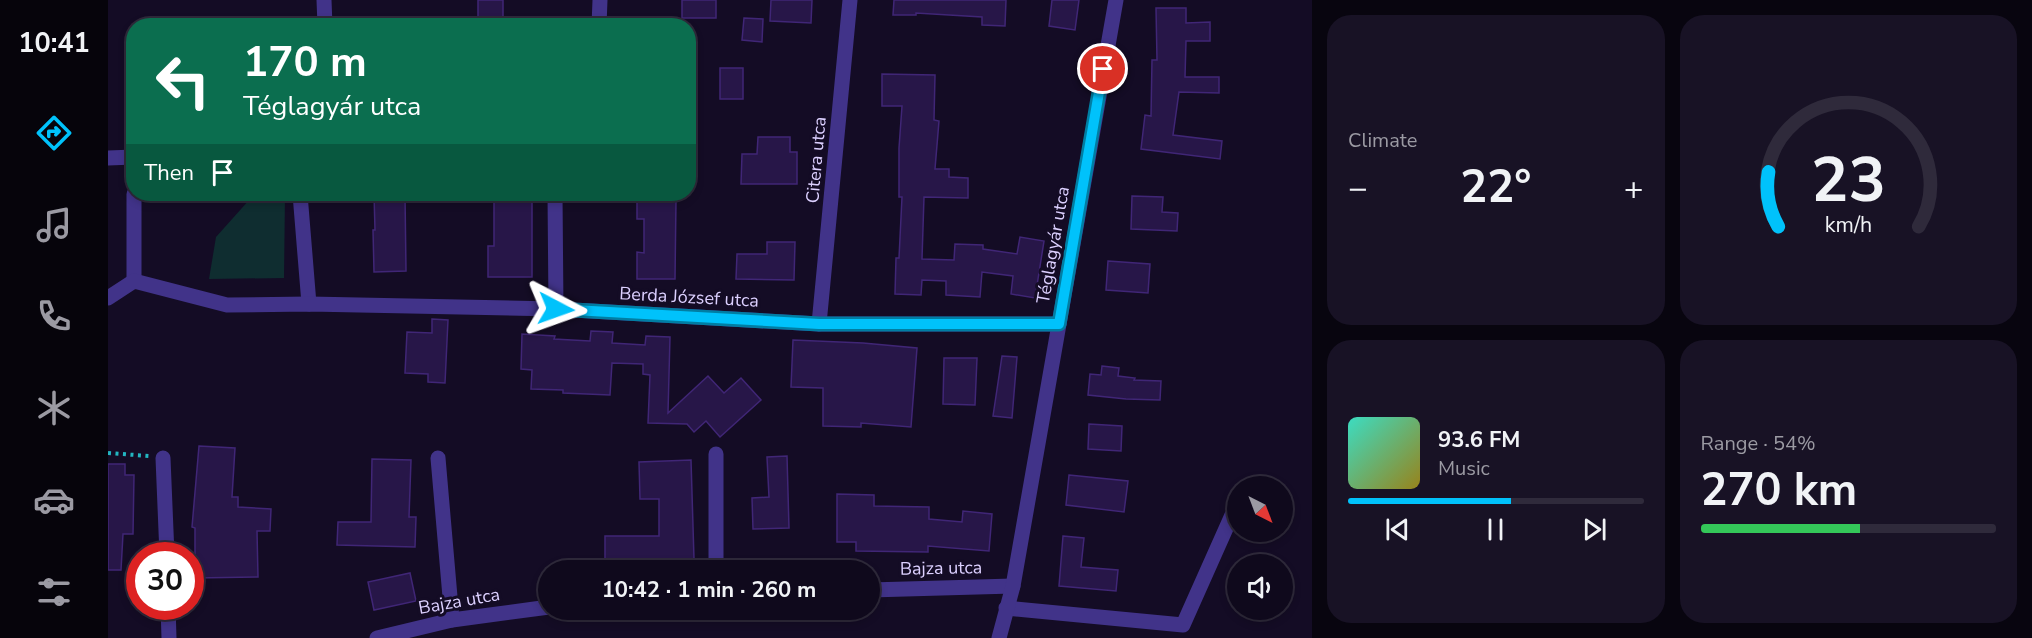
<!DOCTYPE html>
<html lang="en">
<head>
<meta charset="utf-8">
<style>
	body { margin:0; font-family:"Nunito Sans",sans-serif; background:#181225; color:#f1f3f6; height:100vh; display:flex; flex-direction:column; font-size:22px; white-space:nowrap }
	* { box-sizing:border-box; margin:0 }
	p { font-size:20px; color:#9b9aa3 }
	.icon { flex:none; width:33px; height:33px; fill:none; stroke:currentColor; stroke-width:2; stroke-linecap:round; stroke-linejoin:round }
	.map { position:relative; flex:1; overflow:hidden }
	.panel { display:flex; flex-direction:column; gap:15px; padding:15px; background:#08050f; width:720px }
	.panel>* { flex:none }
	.top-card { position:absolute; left:18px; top:18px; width:570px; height:183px; border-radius:24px; box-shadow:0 3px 9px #0003,0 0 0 2px #2f2a3b; background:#0b6e4f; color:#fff; overflow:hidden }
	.needle { width:39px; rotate:138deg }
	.fabs { position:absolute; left:1119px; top:476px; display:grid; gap:12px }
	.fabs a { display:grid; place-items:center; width:66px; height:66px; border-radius:50%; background:#0f091c; box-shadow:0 3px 9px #0003,0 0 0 2px #2f2a3b; font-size:30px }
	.speed { position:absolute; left:18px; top:542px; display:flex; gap:12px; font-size:30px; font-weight:700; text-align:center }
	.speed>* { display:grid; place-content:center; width:78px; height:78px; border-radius:50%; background:#0f091c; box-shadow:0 3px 9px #0003,0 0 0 2px #2f2a3b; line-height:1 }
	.speed .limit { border:9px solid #d22; background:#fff; color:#111 }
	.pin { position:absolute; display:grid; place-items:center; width:51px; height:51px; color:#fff; margin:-26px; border:3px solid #fff; border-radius:50%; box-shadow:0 2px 6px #0007 }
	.me { position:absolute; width:66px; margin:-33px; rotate:94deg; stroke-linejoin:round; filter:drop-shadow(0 0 4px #0008) }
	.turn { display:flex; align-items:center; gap:21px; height:126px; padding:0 18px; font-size:27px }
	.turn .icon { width:78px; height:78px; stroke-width:2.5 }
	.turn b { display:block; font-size:42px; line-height:51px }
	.then { display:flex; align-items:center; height:57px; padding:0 18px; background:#0003; gap:12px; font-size:22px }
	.big { font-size:45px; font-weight:700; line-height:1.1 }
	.panel .card { flex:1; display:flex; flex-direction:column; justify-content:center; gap:9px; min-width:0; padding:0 21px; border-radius:24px; background:#181225 }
	.panel .dial { align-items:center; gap:0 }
	.dial svg { height:156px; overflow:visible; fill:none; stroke:#2f2a3b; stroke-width:7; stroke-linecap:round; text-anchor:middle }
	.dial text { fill:#f1f3f6; stroke:none }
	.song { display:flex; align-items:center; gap:18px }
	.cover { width:72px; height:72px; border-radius:9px; background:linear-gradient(135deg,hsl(170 70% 55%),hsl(50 70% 35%)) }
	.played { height:6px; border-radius:3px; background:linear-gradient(90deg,#00c2fb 55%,#2f2a3b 55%) }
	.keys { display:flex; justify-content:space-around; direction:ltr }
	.heat { display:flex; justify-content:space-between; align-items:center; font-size:33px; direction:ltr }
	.charge { height:9px; border-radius:4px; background:linear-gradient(90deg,#34c759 54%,#2f2a3b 0) }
	.panel .tiles { flex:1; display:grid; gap:15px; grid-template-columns:repeat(2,1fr) }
	.trip { position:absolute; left:430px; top:560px; width:342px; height:60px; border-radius:30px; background:#0f091c; box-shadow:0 3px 9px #0003,0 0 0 2px #2f2a3b; font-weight:700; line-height:60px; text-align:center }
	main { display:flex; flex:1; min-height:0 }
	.menu { display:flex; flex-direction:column; width:108px; justify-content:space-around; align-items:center; background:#06040b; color:#9b9aa3 }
	.menu .icon { width:42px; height:42px }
	.menu .selected { color:#00c2fb }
	.menu b { font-size:27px; color:#f1f3f6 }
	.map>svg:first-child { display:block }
</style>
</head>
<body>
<main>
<nav class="menu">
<b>10:41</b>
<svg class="icon selected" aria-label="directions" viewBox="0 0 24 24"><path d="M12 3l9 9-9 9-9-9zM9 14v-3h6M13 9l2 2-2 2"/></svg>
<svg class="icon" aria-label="music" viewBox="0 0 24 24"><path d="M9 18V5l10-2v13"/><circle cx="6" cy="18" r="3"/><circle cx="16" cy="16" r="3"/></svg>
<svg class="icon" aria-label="phone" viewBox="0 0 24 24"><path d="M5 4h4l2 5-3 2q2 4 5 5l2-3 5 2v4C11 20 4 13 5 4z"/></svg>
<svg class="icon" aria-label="climate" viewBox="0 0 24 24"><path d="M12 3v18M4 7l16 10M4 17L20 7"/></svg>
<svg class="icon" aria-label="car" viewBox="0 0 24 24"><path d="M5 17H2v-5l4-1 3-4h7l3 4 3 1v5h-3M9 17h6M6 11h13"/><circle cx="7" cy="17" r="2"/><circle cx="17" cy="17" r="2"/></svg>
<svg class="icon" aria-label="filters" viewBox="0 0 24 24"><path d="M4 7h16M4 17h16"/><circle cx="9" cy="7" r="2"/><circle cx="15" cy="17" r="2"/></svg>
</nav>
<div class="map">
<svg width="1204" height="638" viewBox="0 0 1204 638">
	<rect width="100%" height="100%" fill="#140c25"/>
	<path fill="#0f2d30" d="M177 195 176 278 101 279 108 237 142 199Z"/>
	<g fill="#271648" stroke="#402676" stroke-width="1.5">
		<rect x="370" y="0" width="25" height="19"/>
		<rect x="574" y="0" width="34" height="18"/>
		<path d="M663 0H704L703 23 662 21Z"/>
		<path d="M786 0H898L897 26 874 25V17L808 13V15H785Z"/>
		<path d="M944 0H971L967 30 941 26Z"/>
		<path d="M1048 8H1078V23L1102 22V41H1078L1077 77H1111V93L1071 92 1065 135 1114 141 1112 159 1033 149 1037 115 1043 116 1044 60H1049Z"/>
		<path d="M636 18 655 19 654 42 634 40Z"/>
		<rect x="612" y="68" width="23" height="31"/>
		<path d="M774 74 827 75 826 120 831 121 827 169H841V177L860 178V198L816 197 814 259 846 260 847 244 875 245V249L909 254 912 237 936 241 927 298 903 294 905 276 874 272 872 297 838 295V281L814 280 813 295 787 294 788 258H791L794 197H791V148L794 106H774Z"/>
		<path d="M650 137H682V152H689V184H633L634 154H649Z"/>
		<path d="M266 194H297L298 271 266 272 265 230H267Z"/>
		<path d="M386 194H424V277H380V246H386Z"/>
		<path d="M1024 196 1055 197 1054 212 1070 213 1069 231 1023 229Z"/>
		<path d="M529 199 568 200 567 279H529V252L536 253V219H529Z"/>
		<path d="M659 242H687L686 280 628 279 629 254H659Z"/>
		<path d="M1000 261 1042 264 1040 293 998 290Z"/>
		<path d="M324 319 340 320 337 383 320 382V374L297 373 299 332 324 333Z"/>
		<path d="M483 331 505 332 504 343 537 345 538 336 562 337 560 413 600 376 616 393 633 378 653 400 612 437 598 421 586 432 579 424 540 423 542 375 535 374V364L504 363 502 395 455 393V390L423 389 424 370 413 369 414 334 447 336 446 339 482 341Z"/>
		<path d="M685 340 755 343 809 348 803 427 753 423V427L715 426V388L683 387Z"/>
		<path d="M894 356 909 357 904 418 885 416Z"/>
		<path d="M836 358H869L867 405 835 404Z"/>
		<path d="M994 366 1011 368 1010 376 1027 378 1026 380 1053 381 1052 400 1018 399 980 395 982 374 993 375Z"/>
		<path d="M981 424 1014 426 1013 451 980 449Z"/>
		<path d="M91 446 127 448 124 497H130V507L163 509 162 531H149L150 577 87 578V528L84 527Z"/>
		<path d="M679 456 681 528 645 529 644 498 661 497 659 457Z"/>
		<path d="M264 459 303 460 301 517H308L307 547 229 545 230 522H263Z"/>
		<path d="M583 460 586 559 497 560V536H551V499H532L531 462Z"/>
		<path d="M0 464H17V475H26L25 534H15L13 570H0Z"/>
		<path d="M961 475 1020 481 1016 512 958 505Z"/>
		<path d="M729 494 766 495V506L821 507V519L854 522 855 511 884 514 881 551 820 546V552L748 551V542H729Z"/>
		<path d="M955 536 976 538 973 567 1010 570 1008 591 951 586Z"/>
		<path d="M302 573 308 601 266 610 260 582Z"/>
	</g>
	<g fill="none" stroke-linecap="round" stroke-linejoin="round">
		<path stroke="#23b6c1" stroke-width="4" stroke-dasharray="3 4.5" stroke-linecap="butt" d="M0 453 41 456"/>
		<g stroke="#413389" stroke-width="15">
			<path d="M216 0 217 26"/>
			<path d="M491 26 492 0"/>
			<path d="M0 158 26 157"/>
			<path d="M26 194V281"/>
			<path d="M192 194 201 304"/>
			<path d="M447 194 448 309"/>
			<path d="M0 298 26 281 119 305 201 304 448 309 711 324H951"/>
			<path d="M711 324 742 0"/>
			<path d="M608 454V570"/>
			<path d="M55 458 59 555"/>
			<path d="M330 458 344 620"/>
			<path d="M762 590 905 586"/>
			<path d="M60 606 61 638"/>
			<path d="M898 608 1075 625 1124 515"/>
			<path d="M269 638 344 620 441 607"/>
			<path d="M891 638 905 586 1008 0"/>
		</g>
	</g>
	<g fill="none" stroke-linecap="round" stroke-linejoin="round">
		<g stroke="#007ea3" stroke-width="15">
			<path id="route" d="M448 309 711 324H951L995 69"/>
		</g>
		<use href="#route" stroke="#00c2fb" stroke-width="10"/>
	</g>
	<g text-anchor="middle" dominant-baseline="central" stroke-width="6" stroke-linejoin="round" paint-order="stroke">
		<g font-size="18" fill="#dcd0ff" stroke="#140c25">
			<text transform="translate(708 160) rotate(-85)">Citera utca</text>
			<text transform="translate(945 245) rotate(-80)">Téglagyár utca</text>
			<text transform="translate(581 297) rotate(3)">Berda József utca</text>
			<text transform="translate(833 568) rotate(-1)">Bajza utca</text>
			<text transform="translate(351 601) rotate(-10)">Bajza utca</text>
		</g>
	</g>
</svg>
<div class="fabs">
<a><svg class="needle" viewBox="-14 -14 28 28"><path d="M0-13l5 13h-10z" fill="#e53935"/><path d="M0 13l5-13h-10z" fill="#9b9aa3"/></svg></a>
<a><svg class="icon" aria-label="sound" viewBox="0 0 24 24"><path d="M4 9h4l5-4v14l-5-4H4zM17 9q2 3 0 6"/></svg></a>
</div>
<div class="speed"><div class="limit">30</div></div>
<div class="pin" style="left:995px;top:69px;background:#d93025"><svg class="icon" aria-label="arrive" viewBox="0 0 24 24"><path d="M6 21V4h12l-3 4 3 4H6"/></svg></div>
<svg class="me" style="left:448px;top:309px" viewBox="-20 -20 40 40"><path d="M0-17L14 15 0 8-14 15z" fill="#00c2fb" stroke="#fff" stroke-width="4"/></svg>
<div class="trip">10:42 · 1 min · 260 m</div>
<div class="top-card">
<div class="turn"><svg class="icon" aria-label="left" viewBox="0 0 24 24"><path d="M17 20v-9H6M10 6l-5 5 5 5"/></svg><div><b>170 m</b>Téglagyár utca</div></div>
<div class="then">Then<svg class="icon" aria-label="arrive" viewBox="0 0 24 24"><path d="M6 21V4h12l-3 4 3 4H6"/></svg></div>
</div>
</div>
<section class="panel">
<div class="tiles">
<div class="card"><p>Climate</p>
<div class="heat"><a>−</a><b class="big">22°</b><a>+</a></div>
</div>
<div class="card dial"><svg viewBox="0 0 100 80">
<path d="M14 69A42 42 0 1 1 86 69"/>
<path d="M14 69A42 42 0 0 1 9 41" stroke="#00c2fb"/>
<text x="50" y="56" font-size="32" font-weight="700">23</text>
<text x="50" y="72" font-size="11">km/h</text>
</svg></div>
<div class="card">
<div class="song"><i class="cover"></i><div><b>93.6 FM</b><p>Music</p></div></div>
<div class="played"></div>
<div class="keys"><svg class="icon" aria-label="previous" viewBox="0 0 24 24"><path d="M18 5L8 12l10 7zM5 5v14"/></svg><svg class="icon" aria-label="pause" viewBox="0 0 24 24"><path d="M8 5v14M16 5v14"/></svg><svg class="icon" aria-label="next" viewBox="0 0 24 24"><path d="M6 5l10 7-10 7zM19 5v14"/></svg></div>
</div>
<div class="card"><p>Range · 54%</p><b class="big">270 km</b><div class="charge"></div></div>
</div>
</section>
</main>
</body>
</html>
